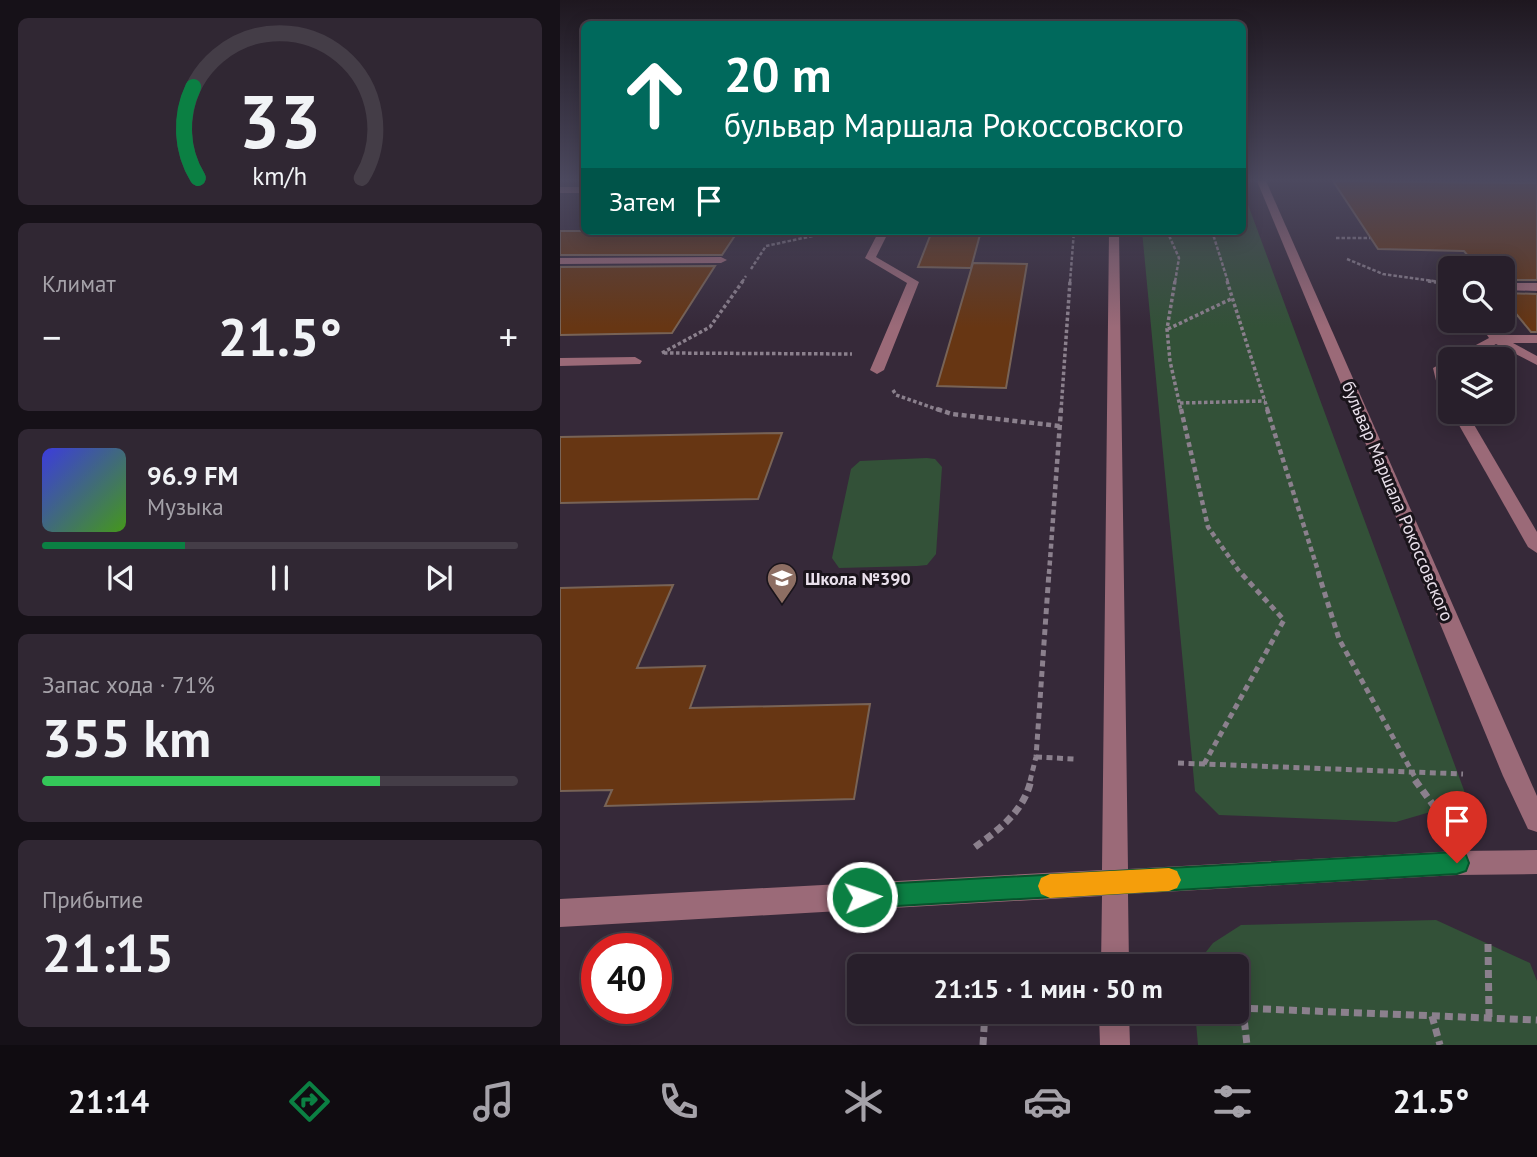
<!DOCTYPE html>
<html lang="ru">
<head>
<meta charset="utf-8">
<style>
	body { margin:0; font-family:"PT Sans",sans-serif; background:#302733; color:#f1f3f6; height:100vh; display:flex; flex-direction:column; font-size:26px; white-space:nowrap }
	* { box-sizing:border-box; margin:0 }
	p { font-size:23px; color:#a5a2a9 }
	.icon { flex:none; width:38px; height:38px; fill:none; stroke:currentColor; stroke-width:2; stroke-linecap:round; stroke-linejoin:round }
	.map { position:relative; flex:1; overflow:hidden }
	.details { display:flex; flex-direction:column; gap:18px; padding:18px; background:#161118; width:560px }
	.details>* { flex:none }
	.top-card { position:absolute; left:21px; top:21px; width:665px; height:214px; border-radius:10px; box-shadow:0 4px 18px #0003,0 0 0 2px #443d47; background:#00695c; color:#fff; overflow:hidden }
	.buttons { position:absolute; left:878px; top:256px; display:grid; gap:14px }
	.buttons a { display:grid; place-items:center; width:77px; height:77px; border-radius:10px; background:#281f2b; box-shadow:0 4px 18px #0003,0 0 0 2px #443d47; font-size:35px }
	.speed { position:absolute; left:21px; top:933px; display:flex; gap:14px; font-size:35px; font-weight:700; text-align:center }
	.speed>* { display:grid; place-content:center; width:91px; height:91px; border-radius:50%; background:#281f2b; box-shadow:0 4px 18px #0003,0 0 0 2px #443d47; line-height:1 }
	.speed .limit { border:10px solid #d22; background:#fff; color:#111 }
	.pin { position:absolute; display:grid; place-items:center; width:60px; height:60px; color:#fff; margin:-72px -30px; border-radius:50% 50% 50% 0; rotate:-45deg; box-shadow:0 0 7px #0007 }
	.pin .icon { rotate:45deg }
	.me { position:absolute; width:77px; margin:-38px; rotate:87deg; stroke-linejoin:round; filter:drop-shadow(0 0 5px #0008) }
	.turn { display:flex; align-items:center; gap:24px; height:147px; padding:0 28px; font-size:32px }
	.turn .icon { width:91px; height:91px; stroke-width:2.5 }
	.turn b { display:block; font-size:49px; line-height:60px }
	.then { display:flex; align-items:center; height:66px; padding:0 28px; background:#0003; gap:14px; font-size:26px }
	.big { font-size:52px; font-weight:700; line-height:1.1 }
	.details .tile { flex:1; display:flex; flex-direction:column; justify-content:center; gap:10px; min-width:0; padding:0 24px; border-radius:10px; background:#302733 }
	.details .dial { align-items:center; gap:0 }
	.dial svg { height:182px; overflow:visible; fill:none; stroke:#443d47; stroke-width:7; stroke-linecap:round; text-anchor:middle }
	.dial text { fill:#f1f3f6; stroke:none }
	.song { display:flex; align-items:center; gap:21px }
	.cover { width:84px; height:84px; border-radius:10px; background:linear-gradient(135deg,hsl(240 70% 55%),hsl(100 70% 35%)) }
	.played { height:7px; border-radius:4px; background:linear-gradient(90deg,#0b8043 30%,#443d47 30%) }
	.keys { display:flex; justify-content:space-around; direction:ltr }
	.heat { display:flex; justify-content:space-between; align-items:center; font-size:38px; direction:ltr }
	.charge { height:10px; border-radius:5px; background:linear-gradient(90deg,#34c759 71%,#443d47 0) }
	.trip { position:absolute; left:287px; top:954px; width:402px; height:70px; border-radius:10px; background:#281f2b; box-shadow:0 4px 18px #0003,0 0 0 2px #443d47; font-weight:700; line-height:70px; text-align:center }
	.menu { display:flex; height:112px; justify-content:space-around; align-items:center; background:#100c11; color:#a5a2a9 }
	.menu .icon { width:49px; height:49px }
	.menu .current { color:#0b8043 }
	.menu b { font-size:32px; color:#f1f3f6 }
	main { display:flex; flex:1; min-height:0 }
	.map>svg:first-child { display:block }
</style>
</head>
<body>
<main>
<section class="details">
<div class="tile dial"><svg viewBox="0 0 100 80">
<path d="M14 69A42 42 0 1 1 86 69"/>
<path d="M14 69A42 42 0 0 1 12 29" stroke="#0b8043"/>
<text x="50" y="56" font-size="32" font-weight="700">33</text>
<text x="50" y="72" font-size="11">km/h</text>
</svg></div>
<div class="tile"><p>Климат</p>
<div class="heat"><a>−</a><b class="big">21.5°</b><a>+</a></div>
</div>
<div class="tile">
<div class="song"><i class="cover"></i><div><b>96.9 FM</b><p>Музыка</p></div></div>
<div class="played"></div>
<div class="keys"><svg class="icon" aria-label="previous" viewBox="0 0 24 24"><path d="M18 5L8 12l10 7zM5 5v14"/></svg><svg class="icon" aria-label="pause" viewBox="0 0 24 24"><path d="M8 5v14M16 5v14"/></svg><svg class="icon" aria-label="next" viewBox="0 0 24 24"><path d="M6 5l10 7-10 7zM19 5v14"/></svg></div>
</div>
<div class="tile"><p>Запас хода · 71%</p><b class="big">355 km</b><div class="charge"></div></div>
<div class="tile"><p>Прибытие</p><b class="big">21:15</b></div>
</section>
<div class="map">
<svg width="977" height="1045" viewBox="0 0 977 1045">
	<rect width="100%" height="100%" fill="#362939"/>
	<g fill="#335138">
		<path d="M683 191 908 801 836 822 659 815 635 791 582 231H682Z"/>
		<path d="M367 458 375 459 382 467 376 554 367 565 357 566 279 568 272 558 291 469 300 461Z"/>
		<path d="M876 920 970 963 977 981V1045H638L635 1012H677V966H635L653 943 681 925Z"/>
	</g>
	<g fill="#673613" stroke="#786356" stroke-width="2">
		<path d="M773 181 977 183V280H943V268H918L904 251 818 249Z"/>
		<path d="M0 231H178L162 255H0Z"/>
		<path d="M372 231H421L411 268 358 267Z"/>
		<path d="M413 263 467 264 446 388 377 386Z"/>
		<path d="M155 266 112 333 0 335V267Z"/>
		<path d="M943 293 977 294V332H971L943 298Z"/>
		<path d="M222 433 198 499 0 503V437Z"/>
		<path d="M113 585 77 668 145 666 130 708 310 704 294 799 45 806 52 790 0 791V588Z"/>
	</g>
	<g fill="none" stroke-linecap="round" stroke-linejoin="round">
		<g stroke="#8b808d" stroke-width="2.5" stroke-dasharray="3.5 2" stroke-linecap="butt">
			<path d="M607 231 619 258 615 282"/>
			<path d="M652 231 668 282"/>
			<path d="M776 238H810"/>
			<path d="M787 259 823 274 880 282"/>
			<path d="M191 269 206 246 276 231"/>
			<path d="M182 282 186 276"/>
			<path d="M510 282 514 231"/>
		</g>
		<g stroke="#8b808d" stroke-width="3.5" stroke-dasharray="3.5 2.5" stroke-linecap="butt">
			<path d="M615 281 607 329 610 361 621 411"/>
			<path d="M667 281 708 411"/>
			<path d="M868 281 891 284"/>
			<path d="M608 329 673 298"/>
			<path d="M102 353 150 327 183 281"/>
			<path d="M104 353 292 354"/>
			<path d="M333 390 336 395 382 411"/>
			<path d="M620 403 705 401"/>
			<path d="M501 411 510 281"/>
		</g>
		<g stroke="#8b808d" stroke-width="4.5" stroke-dasharray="5 3.5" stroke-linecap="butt">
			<path d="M377 409 392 414 500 426"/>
			<path d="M621 409 648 527 681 574"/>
			<path d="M707 409 759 574"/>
			<path d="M489 574 501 409"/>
		</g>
		<g stroke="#8b808d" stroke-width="5" stroke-dasharray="6 4.5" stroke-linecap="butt">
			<path d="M758 572 779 639 857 781"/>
			<path d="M476 757 514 759"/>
			<path d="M618 763 903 774"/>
			<path d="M644 764 724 620 680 572"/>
			<path d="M470 781 476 757 489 572"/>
		</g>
		<g stroke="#8b808d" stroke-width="7" stroke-dasharray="8 5" stroke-linecap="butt">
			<path d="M855 780 879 813"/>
			<path d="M415 847C440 829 464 811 471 780"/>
			<path d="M928 944 929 1018"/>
			<path d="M677 1008 977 1020"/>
			<path d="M683 1009 687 1045"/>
			<path d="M872 1016 880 1045"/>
			<path d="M423 1045 425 1012"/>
		</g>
		<g fill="#9b6a78" fill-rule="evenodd">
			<path d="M697 181H706L977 796V832L968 829 943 776Z"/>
			<rect x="0" y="187" width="24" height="6"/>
			<path d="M319 231H329L316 257 359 282 324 370 317 374 310 370 347 283 305 258Z"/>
			<path d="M549 231H559L568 869 897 851 977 850V874L897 875 568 894 569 966H541L542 896 0 927V899L542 870Z"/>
			<path d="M0 258 161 257 167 260 161 263 0 264Z"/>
			<path d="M943 283H977V291L943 290Z"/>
			<path d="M917 320H929L940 335H977V343H953L977 356V365L936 344 909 359H891V368L887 370 891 402 886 401 878 389 873 368 929 338Z"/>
			<path d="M75 357 82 361 80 364 0 366V358Z"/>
			<path d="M891 411H906L977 532V553L968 547Z"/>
			<path d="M539 1012H569L570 1045H540Z"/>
		</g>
	</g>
	<linearGradient id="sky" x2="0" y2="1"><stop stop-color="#1e171f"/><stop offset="0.55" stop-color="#4c495f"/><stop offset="1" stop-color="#4c495f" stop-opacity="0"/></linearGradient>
	<rect width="977" height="327" fill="url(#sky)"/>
	<path fill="#0b8043" stroke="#07532c" stroke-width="2" d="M897 852 906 855 909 863 906 871 897 874 302 908 293 905 289 897 293 888 302 885Z"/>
	<path fill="#f59e0b" d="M609 868 617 871 621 880 617 888 609 891 490 898 481 894 478 886 481 878 490 874Z"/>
	<defs>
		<g id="school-pin" transform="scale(1.575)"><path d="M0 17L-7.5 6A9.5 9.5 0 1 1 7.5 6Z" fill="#8d6e63" stroke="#1a141b"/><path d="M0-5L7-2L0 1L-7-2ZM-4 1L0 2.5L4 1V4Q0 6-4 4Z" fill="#fff"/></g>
	</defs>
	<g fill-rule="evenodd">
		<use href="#school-pin" x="222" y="578"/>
	</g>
	<g text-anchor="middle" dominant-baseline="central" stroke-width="6" stroke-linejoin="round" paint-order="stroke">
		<g font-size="18" fill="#e9e0eb" stroke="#1a141b">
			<text transform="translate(838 501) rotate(67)">бульвар Маршала Рокоссовского</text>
		</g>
		<g font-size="18" font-weight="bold" fill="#e9e0eb" stroke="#1a141b" text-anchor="start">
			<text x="245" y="578">Школа №390</text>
		</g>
	</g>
</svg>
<div class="buttons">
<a><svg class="icon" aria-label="search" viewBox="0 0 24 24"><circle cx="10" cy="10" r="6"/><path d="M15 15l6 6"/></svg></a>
<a><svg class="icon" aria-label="layers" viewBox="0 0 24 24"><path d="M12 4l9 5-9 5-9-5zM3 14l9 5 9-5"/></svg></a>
</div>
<div class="speed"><div class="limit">40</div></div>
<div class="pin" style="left:897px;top:863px;background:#d93025"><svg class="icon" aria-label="arrive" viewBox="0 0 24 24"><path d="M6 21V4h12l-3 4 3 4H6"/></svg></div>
<svg class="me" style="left:302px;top:897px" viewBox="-20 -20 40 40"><circle r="17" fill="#0b8043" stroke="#fff" stroke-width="3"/><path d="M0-11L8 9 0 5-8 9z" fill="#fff"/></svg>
<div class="trip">21:15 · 1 мин · 50 m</div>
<div class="top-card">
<div class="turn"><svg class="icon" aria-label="ahead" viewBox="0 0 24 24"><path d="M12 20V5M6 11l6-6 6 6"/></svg><div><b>20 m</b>бульвар Маршала Рокоссовского</div></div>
<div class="then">Затем<svg class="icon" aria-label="arrive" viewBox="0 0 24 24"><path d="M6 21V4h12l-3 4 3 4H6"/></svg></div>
</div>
</div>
</main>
<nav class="menu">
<b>21:14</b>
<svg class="icon current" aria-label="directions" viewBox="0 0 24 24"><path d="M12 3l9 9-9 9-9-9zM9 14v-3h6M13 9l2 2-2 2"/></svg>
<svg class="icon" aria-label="music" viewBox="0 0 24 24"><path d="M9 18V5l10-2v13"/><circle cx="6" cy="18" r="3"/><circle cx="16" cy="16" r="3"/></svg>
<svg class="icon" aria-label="phone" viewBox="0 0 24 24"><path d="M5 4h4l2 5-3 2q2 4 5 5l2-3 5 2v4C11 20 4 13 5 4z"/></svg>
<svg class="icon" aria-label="climate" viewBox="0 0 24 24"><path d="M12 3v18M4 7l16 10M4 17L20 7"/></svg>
<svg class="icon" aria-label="car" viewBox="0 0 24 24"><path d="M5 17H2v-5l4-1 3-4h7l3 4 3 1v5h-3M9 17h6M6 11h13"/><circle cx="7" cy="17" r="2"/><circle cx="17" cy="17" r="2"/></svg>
<svg class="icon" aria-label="filters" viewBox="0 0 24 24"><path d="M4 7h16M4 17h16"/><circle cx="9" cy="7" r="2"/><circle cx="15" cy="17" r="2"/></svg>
<b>21.5°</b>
</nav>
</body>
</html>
